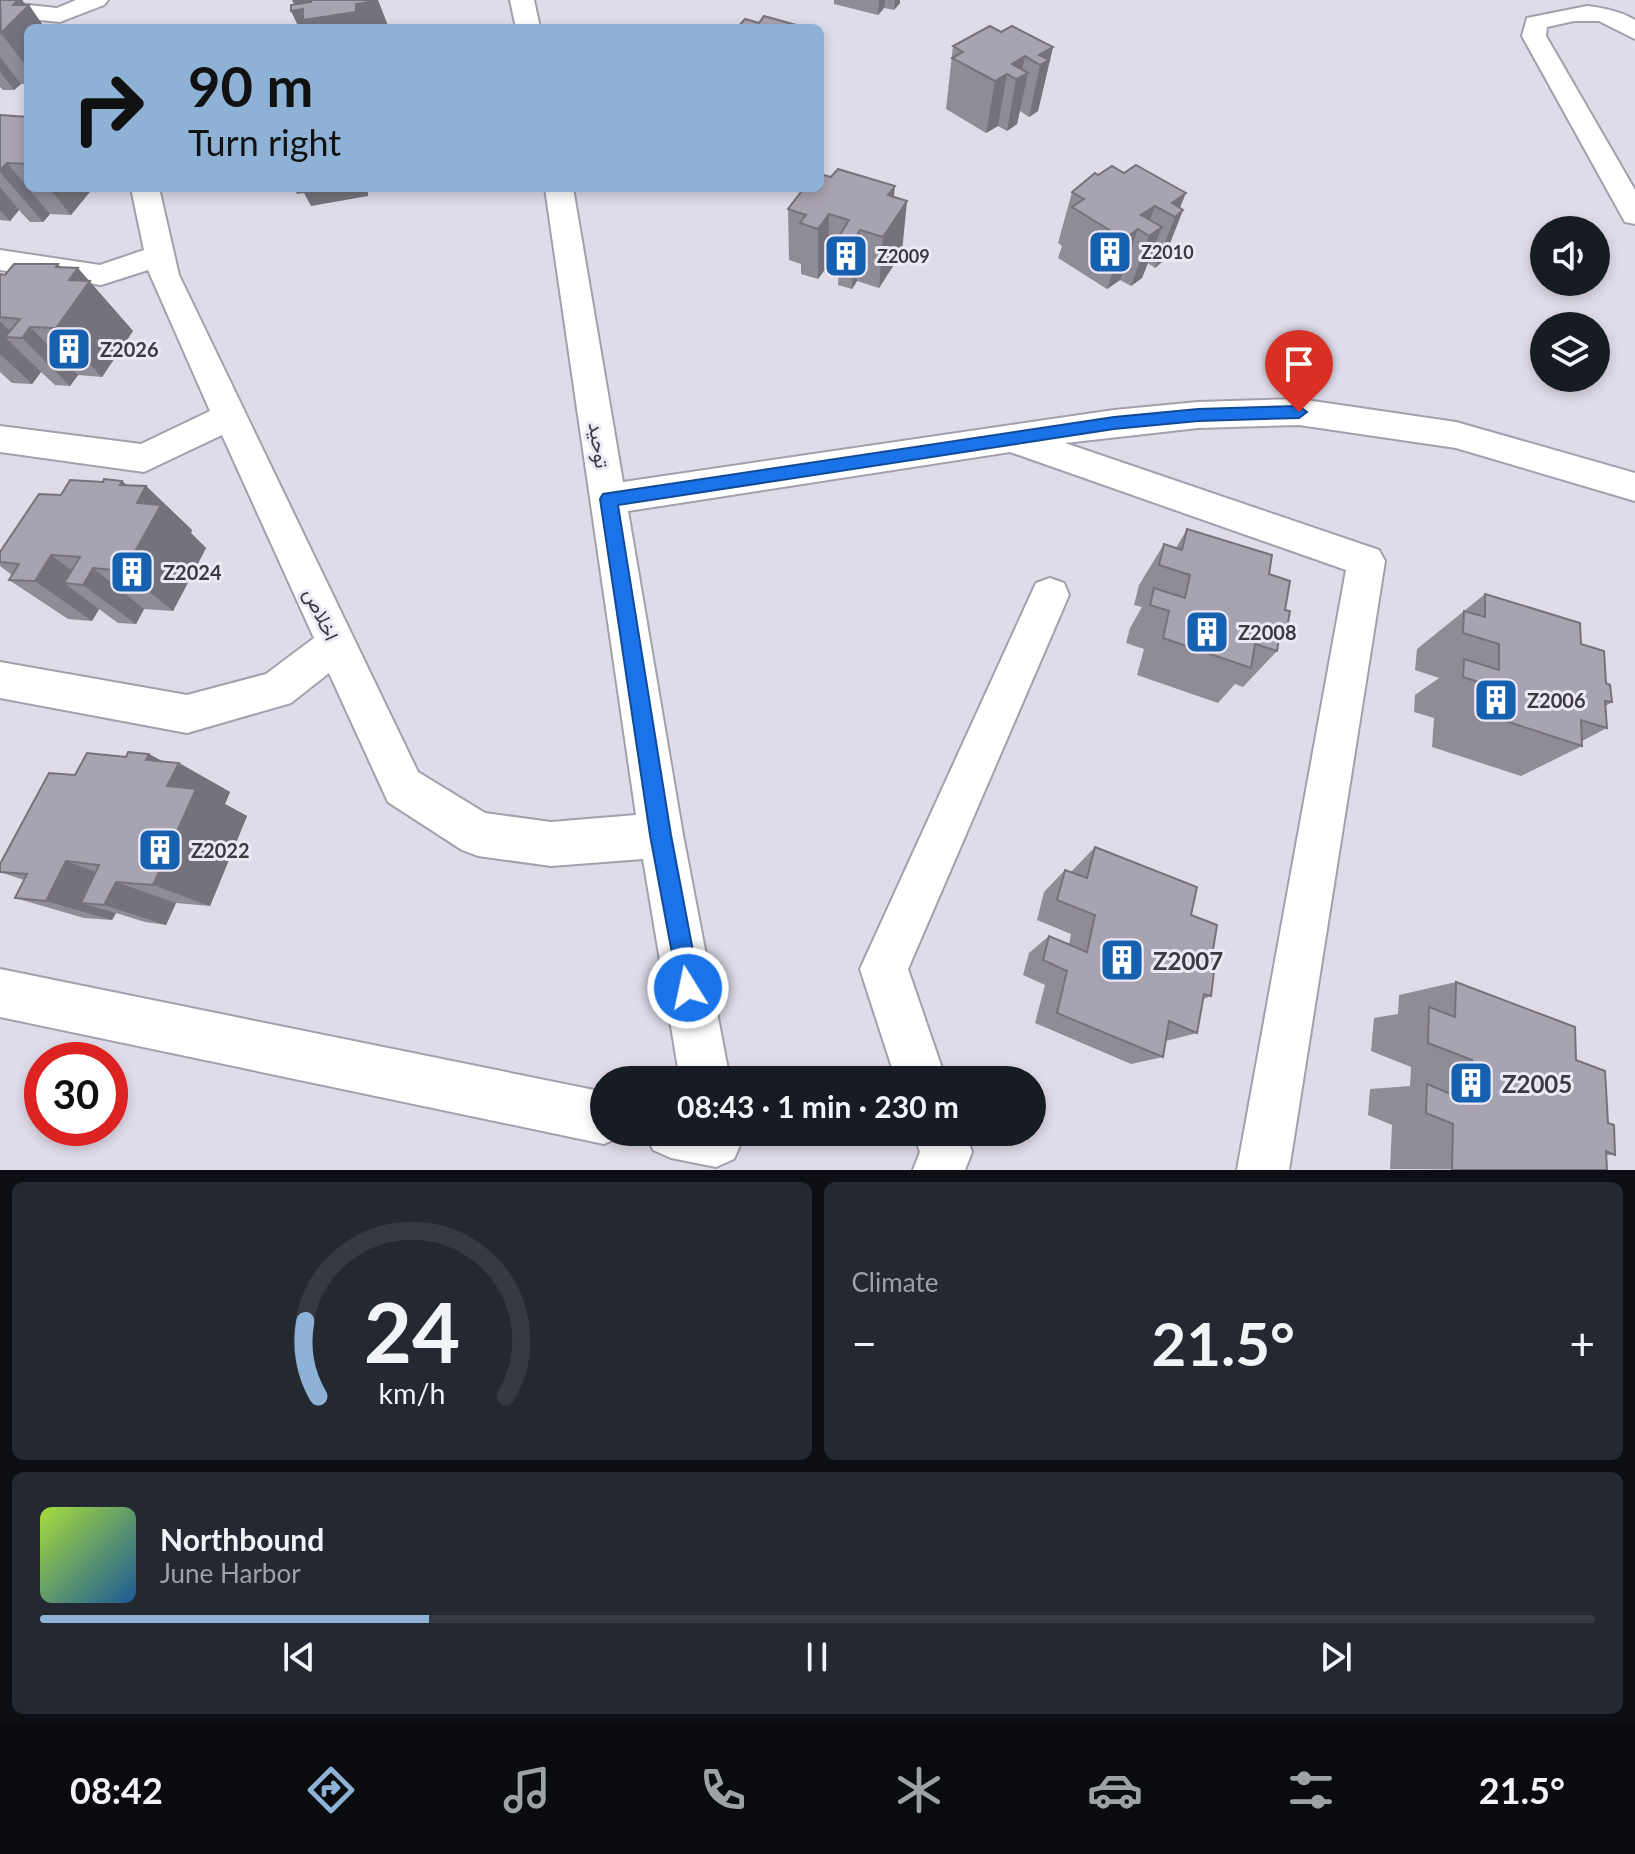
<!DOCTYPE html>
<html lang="en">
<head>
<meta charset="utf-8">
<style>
	body { margin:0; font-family:Lato,Vazirmatn,sans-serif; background:#242831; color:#f1f3f6; height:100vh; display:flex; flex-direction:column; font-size:30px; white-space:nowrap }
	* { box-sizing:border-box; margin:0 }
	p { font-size:26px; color:#9ea1a6 }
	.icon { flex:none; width:44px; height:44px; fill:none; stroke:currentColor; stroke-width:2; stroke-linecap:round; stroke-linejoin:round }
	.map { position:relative; height:1170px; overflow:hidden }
	.details { display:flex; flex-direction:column; gap:12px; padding:12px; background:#0d0f14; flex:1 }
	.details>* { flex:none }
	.top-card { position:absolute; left:24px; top:24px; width:800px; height:168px; border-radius:12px; box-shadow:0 4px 12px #0003; background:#8eb1d6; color:#111; overflow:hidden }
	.controls { position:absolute; left:1530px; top:216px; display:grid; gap:16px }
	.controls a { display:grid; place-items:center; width:80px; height:80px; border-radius:50%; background:#171b24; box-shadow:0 4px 12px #0003; font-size:40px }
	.speed { position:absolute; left:24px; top:1042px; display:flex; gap:16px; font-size:40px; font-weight:700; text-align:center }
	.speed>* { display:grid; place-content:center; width:104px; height:104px; border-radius:50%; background:#171b24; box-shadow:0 4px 12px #0003; line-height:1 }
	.speed .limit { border:12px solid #d22; background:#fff; color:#111 }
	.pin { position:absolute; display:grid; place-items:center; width:68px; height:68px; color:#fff; margin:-82px -34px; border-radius:50% 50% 50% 0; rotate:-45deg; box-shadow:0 0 8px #0007 }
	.pin .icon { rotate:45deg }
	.me { position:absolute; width:88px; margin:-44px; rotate:350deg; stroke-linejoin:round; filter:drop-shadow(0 0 6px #0008) }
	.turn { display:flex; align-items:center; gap:28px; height:168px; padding:0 32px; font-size:36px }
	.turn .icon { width:104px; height:104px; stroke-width:2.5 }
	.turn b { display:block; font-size:56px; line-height:68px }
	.big { font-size:60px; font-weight:700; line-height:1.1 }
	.details .widget { flex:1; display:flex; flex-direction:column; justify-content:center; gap:12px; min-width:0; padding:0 28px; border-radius:12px; background:#242831 }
	.details .dial { align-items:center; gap:0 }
	.dial svg { height:208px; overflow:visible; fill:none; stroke:#363941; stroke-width:7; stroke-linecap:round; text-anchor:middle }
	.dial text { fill:#f1f3f6; stroke:none }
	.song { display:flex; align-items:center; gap:24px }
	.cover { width:96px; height:96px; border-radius:12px; background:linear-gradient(135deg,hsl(80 70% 55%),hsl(210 70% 35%)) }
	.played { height:8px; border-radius:4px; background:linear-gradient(90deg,#8eb1d6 25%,#363941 25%) }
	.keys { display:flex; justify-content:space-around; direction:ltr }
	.heat { display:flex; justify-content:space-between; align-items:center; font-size:44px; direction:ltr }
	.details .tiles { flex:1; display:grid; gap:12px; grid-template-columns:1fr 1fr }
	.widget:last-child { grid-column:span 2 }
	.trip { position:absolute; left:590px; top:1066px; width:456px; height:80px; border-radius:40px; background:#171b24; box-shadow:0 4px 12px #0003; font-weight:700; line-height:80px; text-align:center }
	.tabs { display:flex; height:128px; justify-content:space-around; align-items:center; background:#090b0e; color:#9ea1a6 }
	.tabs .icon { width:56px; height:56px }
	.tabs .active { color:#8eb1d6 }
	.tabs b { font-size:36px; color:#f1f3f6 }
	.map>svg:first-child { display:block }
</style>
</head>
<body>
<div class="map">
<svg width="1635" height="1170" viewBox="0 0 1635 1170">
	<rect width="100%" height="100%" fill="#e0dbe9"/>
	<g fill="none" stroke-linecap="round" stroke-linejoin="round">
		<g stroke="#a49fac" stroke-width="4">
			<g id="minor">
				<path d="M76 0H108L104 5 60 22 0 16V2L57 8Z"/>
				<path d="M510 0H534L540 28H516Z"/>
				<path d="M1587 6C1604 8 1620 11 1635 20V39L1599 21H1574L1547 27 1546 36 1635 190V224L1625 222 1621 215 1522 36 1527 18Z"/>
				<path d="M131 188H159L179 275 418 772 485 813 551 822 636 815 545 188H573L623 482 1114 410 1198 402 1299 399 1456 422 1635 473V501L1456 448 1299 425 1198 428 1065 443 1379 550 1385 561 1289 1170H1237L1346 570 1010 452 628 511 683 835 730 1080H680L643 859 551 866 478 856 462 850 388 802 329 673 291 703 187 733 0 698V662L187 695 266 674 314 638 222 435 144 472 0 452V426L141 444 210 411 148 270 101 285 0 270V250L100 265 144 250Z"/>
				<path d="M1050 578 1064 583 1069 595 908 969 946 1080H896L860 969 1036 583Z"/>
				<path d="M0 969 604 1092V1132H624L622 1136 604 1144 0 1017Z"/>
				<path d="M645 1132H738L742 1141 734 1159 716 1167 671 1158 653 1150Z"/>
				<path d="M913 1132H965L972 1152 965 1170H913L920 1152Z"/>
			</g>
		</g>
		<use href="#minor" fill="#fff" fill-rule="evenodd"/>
	</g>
	<g fill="#908c97">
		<path d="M0 0H22L26 5 28 28V84H21L14 90H3L0 87Z"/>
		<path d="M834 0H900V3L894 10 884 8 878 15 834 4Z"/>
		<path d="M1001 32 1053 47 1038 111 1029 117 1020 111 1017 124 1007 131 998 126 986 133 946 109 953 46Z"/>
		<path d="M0 115 28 117V188H93L71 215 50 214 43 222H30L19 210 10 221 0 220Z"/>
		<path d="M1072 192 1180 208 1183 210 1163 261 1155 268 1148 263 1142 278 1131 286 1120 280 1107 289 1058 258 1062 246 1058 243Z"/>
		<path d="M894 197 902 252 879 288 857 281 852 289 838 285 839 268 828 265 818 279 801 274V264L789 260 788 209Z"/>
		<path d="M61 267 89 281 133 331 102 377 78 375 70 386 55 385 41 372 32 384 12 383 0 372V274L5 275Z"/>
		<path d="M122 481 127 485 146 486 192 530 191 533 206 548 173 611 144 609 136 624 118 623 99 609 92 621 68 619 9 580 12 575 0 566V552L61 495 103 482Z"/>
		<path d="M1187 529 1269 574 1285 610 1287 628 1280 636 1277 651 1243 687 1235 684 1218 703 1137 675 1144 649 1126 643 1130 628 1142 607 1134 605 1139 585 1164 544 1176 548Z"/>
		<path d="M1485 594 1581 644 1606 683 1612 702 1606 706 1607 728 1582 741V746L1521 776 1432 747 1434 718 1414 712 1415 695 1439 678 1415 670 1417 649Z"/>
		<path d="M149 754 162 761 179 763 230 792 225 804 247 816 210 906 176 903 166 925 145 922 116 913 112 920 84 918 15 898 24 880 0 872V864L75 775 126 757Z"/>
		<path d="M1095 847 1191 915 1210 969 1211 996 1203 999 1197 1033 1166 1041 1163 1057 1131 1064 1035 1023 1045 985 1023 975 1029 953 1049 936 1069 944 1071 934 1037 920 1044 892 1065 870 1071 872Z"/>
		<path d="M1456 982 1576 1060 1608 1123 1615 1155H1607V1170L1390 1169 1392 1125 1368 1115 1370 1089 1410 1086 1411 1067 1371 1051 1374 1018 1398 1014 1399 995Z"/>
	</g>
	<g fill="#76727b">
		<path d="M18 0H22L27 7 29 5 45 28H28V69L1 33 13 5Z"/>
		<path d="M292 0H378L389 28H299L291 11 297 10Z"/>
		<path d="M879 0H885L884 8 878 15Z"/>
		<path d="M895 0H900V3L894 10Z"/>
		<path d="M822 40V92L820 94V42Z"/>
		<path d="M1053 47 1038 111 1029 117 1040 65 1039 55Z"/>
		<path d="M1025 56 1021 77 1028 73 1017 124 1007 131 1016 79 1012 64Z"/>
		<path d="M0 57 21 84 14 90 0 72Z"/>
		<path d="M1007 74 998 126 986 133 995 81Z"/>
		<path d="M7 163 50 214 43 222 0 172Z"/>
		<path d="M895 186 891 224 907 201 902 252 879 288 883 237 888 195Z"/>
		<path d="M0 187 19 210 10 221 0 210Z"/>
		<path d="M49 188H93L71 215Z"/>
		<path d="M294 188H368V196L311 206 304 193 297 194Z"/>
		<path d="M1186 193 1177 215 1183 210 1163 261 1155 268 1175 217 1172 203Z"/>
		<path d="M1155 206 1145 234 1138 229 1120 280 1107 289 1124 239 1141 215Z"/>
		<path d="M829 214 828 265 818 279V229Z"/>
		<path d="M1162 227 1142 278 1131 286 1149 236Z"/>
		<path d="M860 230 857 281 852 289 854 239Z"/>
		<path d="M58 264 71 278 78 268 133 331 102 377 56 328V267Z"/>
		<path d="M0 321 17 338 5 337 41 372 32 384 0 354Z"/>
		<path d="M30 327 78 375 70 386 22 338Z"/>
		<path d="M122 481 140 497 146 486 192 530 191 533 206 548 173 611 124 571 120 485Z"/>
		<path d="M51 555 86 581 93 568 144 609 136 624 83 585 64 583 99 609 92 621 35 581Z"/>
		<path d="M149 754 176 769 179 763 230 792 225 804 247 816 210 906 153 885 167 786 146 760Z"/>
		<path d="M66 861 124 882H116L176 903 166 925 104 905 81 903 116 913 112 920 46 901Z"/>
	</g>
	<g fill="#a8a3b0" stroke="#76727b" stroke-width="2">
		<path d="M0 0H18L13 5H29L1 33Z"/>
		<path d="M311 0H369V2L356 4V12L303 20V9L291 11V5L311 2Z"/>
		<path d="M764 16 807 28H737L745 19 759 23Z"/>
		<path d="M990 26 1001 32 1012 26 1053 47 1039 55 1049 60 1040 65 1025 56 1012 64 1028 73 1016 79 1007 74 995 81 952 58 963 52 953 46Z"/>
		<path d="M0 115 28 117V164L7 163 0 170Z"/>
		<path d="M1136 165 1186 193 1172 203 1183 210 1175 217 1155 206 1141 215 1162 227 1149 236 1138 229 1124 239 1072 207 1084 199 1072 192 1095 173 1098 175 1112 166 1124 173Z"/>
		<path d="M838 169 895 186 888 195 907 201 883 237 860 230 854 239 840 235 849 220 829 214 818 229 800 223 806 215 788 209 804 188H820V174L831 177Z"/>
		<path d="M14 264H58L56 267 78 268 69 280 90 281 56 328 30 327 22 338 5 337 20 319 0 317V274L5 275Z"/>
		<path d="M104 479 122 481 120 485 146 486 137 503 161 505 124 571 93 568 83 585 64 583 80 557 51 555 35 581 9 580 19 564 0 562V552L39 494 61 495 70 480 103 482Z"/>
		<path d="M1187 529 1272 555 1269 574 1290 581 1285 610 1290 611 1287 628 1281 626 1277 651 1255 644 1251 668 1163 638 1169 611 1150 605 1154 588 1185 598 1190 575 1159 565 1164 544 1182 550Z"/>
		<path d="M1485 594 1580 623 1581 644 1604 651 1606 683 1610 685 1612 702 1605 701 1607 728 1581 720 1582 746 1484 714 1485 684 1463 677 1464 659 1499 670V644L1463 633 1464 611 1485 617Z"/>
		<path d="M128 752 149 754 146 760 179 763 167 786 196 789 153 885 116 882 104 905 81 903 99 865 66 861 46 901 15 898 27 874 0 872V864L49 773 75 775 87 753 126 757Z"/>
		<path d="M1095 847 1197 887 1191 915 1217 925 1210 969 1214 972 1211 996 1204 994 1197 1033 1169 1021 1163 1057 1057 1013 1067 971 1043 960 1049 936 1087 952 1095 915 1057 900 1065 870 1087 878Z"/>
		<path d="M1456 982 1575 1027 1576 1060 1605 1071 1608 1123 1614 1125 1615 1155 1606 1151 1607 1170H1452L1453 1124 1426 1113 1427 1084 1470 1102 1472 1060 1428 1043 1429 1007 1455 1017Z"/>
	</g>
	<path fill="#1a73e8" stroke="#114b97" stroke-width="2" d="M1299 406 1307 412 1299 418 1198 421 1114 429 618 505 671 835 700 988 697 996 688 1000 680 996 650 835 600 499 603 494 1114 417 1198 409Z"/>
	<defs>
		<g id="building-square" transform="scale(2.3)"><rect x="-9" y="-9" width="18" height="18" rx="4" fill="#1561b0" stroke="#ede8f6"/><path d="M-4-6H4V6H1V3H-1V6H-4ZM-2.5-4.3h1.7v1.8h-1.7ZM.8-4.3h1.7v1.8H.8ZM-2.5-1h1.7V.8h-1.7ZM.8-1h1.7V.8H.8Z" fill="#fff"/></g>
	</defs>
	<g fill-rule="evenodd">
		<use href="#building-square" x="1110" y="252"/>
		<use href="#building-square" x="846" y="256"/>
		<use href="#building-square" x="69" y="349"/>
		<use href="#building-square" x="132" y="572"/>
		<use href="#building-square" x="1207" y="632"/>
		<use href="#building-square" x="1496" y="700"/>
		<use href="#building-square" x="160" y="850"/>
		<use href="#building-square" x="1122" y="960"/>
		<use href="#building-square" x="1471" y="1083"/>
	</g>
	<g text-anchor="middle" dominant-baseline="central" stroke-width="6" stroke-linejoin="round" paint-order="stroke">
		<g font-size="18" font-weight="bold" fill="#3c3a3f" stroke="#ede8f6" text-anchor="start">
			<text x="1141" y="252">Z2010</text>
			<text x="877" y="256">Z2009</text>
		</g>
		<g font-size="20" font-weight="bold" fill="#3c3a3f" stroke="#ede8f6" text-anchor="start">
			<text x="100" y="349">Z2026</text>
			<text x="163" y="572">Z2024</text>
			<text x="1238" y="632">Z2008</text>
			<text x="1527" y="700">Z2006</text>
			<text x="191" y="850">Z2022</text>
		</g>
		<g font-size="20" fill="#3c3a3f" stroke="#ede8f6">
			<text transform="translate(600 445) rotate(81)">توحید</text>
			<text transform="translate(322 614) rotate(65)">اخلاص</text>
		</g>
		<g font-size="24" font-weight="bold" fill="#3c3a3f" stroke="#ede8f6" text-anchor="start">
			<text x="1153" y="960">Z2007</text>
			<text x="1502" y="1083">Z2005</text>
		</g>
	</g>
</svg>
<div class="controls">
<a><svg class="icon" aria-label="sound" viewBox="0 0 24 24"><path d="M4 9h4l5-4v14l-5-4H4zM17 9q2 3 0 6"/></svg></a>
<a><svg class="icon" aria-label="layers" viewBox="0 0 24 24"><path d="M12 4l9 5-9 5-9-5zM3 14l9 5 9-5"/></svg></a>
</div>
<div class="speed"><div class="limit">30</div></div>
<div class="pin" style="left:1299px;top:412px;background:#d93025"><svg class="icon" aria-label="arrive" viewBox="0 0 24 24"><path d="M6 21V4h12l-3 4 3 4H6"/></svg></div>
<svg class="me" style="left:688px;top:988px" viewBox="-20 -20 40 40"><circle r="17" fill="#1a73e8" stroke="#fff" stroke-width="3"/><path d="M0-11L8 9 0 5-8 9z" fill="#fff"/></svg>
<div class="trip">08:43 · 1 min · 230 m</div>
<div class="top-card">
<div class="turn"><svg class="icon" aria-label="right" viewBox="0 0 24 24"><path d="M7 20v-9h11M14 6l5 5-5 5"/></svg><div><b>90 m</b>Turn right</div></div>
</div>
</div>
<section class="details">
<div class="tiles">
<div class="widget dial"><svg viewBox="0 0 100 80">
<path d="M14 69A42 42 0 1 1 86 69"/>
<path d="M14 69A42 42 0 0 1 9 40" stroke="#8eb1d6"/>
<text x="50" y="56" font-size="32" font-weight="700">24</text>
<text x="50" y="72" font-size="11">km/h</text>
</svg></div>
<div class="widget"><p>Climate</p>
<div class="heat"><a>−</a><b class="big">21.5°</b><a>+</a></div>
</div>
<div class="widget">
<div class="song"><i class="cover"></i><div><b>Northbound</b><p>June Harbor</p></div></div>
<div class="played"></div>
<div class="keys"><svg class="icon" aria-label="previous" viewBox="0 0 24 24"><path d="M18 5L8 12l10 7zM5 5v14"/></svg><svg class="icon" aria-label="pause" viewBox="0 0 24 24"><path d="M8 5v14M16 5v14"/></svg><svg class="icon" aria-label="next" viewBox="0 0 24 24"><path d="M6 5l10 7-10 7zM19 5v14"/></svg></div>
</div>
</div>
</section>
<nav class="tabs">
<b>08:42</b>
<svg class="icon active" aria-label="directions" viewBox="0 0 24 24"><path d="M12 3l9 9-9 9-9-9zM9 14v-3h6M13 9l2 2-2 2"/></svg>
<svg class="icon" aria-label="music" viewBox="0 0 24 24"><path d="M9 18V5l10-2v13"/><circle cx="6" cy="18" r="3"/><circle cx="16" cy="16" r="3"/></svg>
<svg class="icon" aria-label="phone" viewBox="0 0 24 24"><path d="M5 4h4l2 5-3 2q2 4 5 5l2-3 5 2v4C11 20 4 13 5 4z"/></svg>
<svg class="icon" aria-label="climate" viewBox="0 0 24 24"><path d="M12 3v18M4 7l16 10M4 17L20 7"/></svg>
<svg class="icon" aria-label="car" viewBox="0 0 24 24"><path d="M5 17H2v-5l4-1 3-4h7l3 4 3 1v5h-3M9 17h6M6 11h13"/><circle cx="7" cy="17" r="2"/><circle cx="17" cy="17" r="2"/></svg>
<svg class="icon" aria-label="filters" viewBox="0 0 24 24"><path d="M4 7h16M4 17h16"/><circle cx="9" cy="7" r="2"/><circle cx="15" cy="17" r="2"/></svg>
<b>21.5°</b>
</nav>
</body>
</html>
